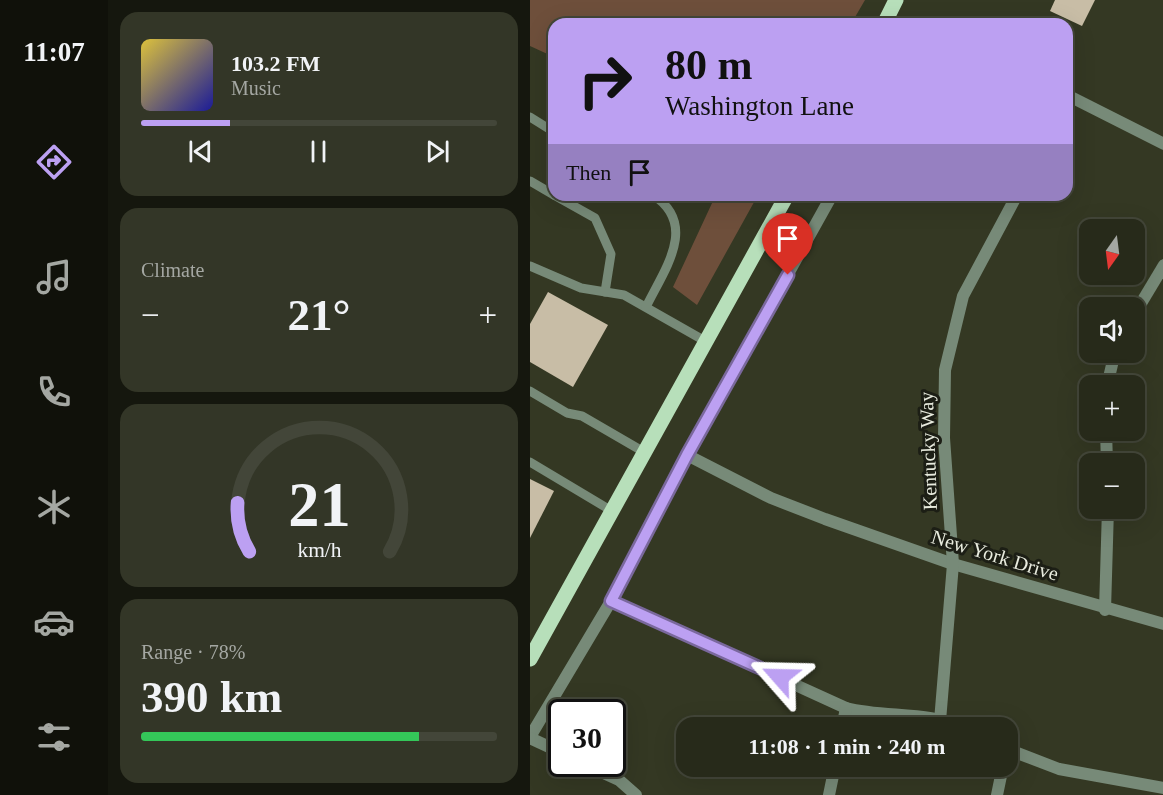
<!DOCTYPE html>
<html lang="en">
<head>
<meta charset="utf-8">
<style>
	body { margin:0; font-family:Georgia,serif; background:#333627; color:#f1f3f6; height:100vh; display:flex; flex-direction:column; font-size:22px; white-space:nowrap }
	* { box-sizing:border-box; margin:0 }
	p { font-size:20px; color:#a4a7a2 }
	.icon { flex:none; width:33px; height:33px; fill:none; stroke:currentColor; stroke-width:2; stroke-linecap:round; stroke-linejoin:round }
	.map { position:relative; flex:1; overflow:hidden }
	.panel { display:flex; flex-direction:column; gap:12px; padding:12px; background:#15170e; width:422px }
	.panel>* { flex:none }
	.hud { position:absolute; left:18px; top:18px; width:525px; height:183px; border-radius:18px; box-shadow:0 6px 24px #0002,0 0 0 2px #434639; background:#bca0f2; color:#111; overflow:hidden }
	.needle { width:39px; rotate:194deg }
	.tools { position:absolute; left:549px; top:219px; display:grid; gap:12px }
	.tools a { display:grid; place-items:center; width:66px; height:66px; border-radius:12px; background:#272a1a; box-shadow:0 6px 24px #0002,0 0 0 2px #434639; font-size:30px }
	.speed { position:absolute; left:18px; top:699px; display:flex; gap:12px; font-size:30px; font-weight:700; text-align:center }
	.speed>* { display:grid; place-content:center; width:78px; height:78px; border-radius:50%; background:#272a1a; box-shadow:0 6px 24px #0002,0 0 0 2px #434639; line-height:1 }
	.speed .limit { border:3px solid #111; border-radius:9px; background:#fff; color:#111 }
	.pin { position:absolute; display:grid; place-items:center; width:51px; height:51px; color:#fff; margin:-62px -26px; border-radius:50% 50% 50% 0; rotate:-45deg; box-shadow:0 0 6px #0007 }
	.pin .icon { rotate:45deg }
	.me { position:absolute; width:66px; margin:-33px; rotate:295deg; stroke-linejoin:round; filter:drop-shadow(0 0 4px #0008) }
	.turn { display:flex; align-items:center; gap:21px; height:126px; padding:0 18px; font-size:27px }
	.turn .icon { width:78px; height:78px; stroke-width:2.5 }
	.turn b { display:block; font-size:42px; line-height:51px }
	.then { display:flex; align-items:center; height:57px; padding:0 18px; background:#0003; gap:12px; font-size:22px }
	.big { font-size:45px; font-weight:800; line-height:1.1 }
	.panel .widget { flex:1; display:flex; flex-direction:column; justify-content:center; gap:9px; min-width:0; padding:0 21px; border-radius:18px; background:#333627 }
	.panel .dial { align-items:center; gap:0 }
	.dial svg { height:156px; overflow:visible; fill:none; stroke:#434639; stroke-width:7; stroke-linecap:round; text-anchor:middle }
	.dial text { fill:#f1f3f6; stroke:none }
	.song { display:flex; align-items:center; gap:18px }
	.cover { width:72px; height:72px; border-radius:9px; background:linear-gradient(135deg,hsl(50 70% 55%),hsl(240 70% 35%)) }
	.played { height:6px; border-radius:3px; background:linear-gradient(90deg,#bca0f2 25%,#434639 25%) }
	.keys { display:flex; justify-content:space-around; direction:ltr }
	.heat { display:flex; justify-content:space-between; align-items:center; font-size:33px; direction:ltr }
	.charge { height:9px; border-radius:4px; background:linear-gradient(90deg,#34c759 78%,#434639 0) }
	.trip { position:absolute; left:146px; top:717px; width:342px; height:60px; border-radius:18px; background:#272a1a; box-shadow:0 6px 24px #0002,0 0 0 2px #434639; font-weight:800; line-height:60px; text-align:center }
	main { display:flex; flex:1; min-height:0 }
	.menu { display:flex; flex-direction:column; width:108px; justify-content:space-around; align-items:center; background:#10110a; color:#a4a7a2 }
	.menu .icon { width:42px; height:42px }
	.menu .active { color:#bca0f2 }
	.menu b { font-size:27px; color:#f1f3f6 }
	.map>svg:first-child { display:block }
</style>
</head>
<body>
<main>
<nav class="menu">
<b>11:07</b>
<svg class="icon active" aria-label="directions" viewBox="0 0 24 24"><path d="M12 3l9 9-9 9-9-9zM9 14v-3h6M13 9l2 2-2 2"/></svg>
<svg class="icon" aria-label="music" viewBox="0 0 24 24"><path d="M9 18V5l10-2v13"/><circle cx="6" cy="18" r="3"/><circle cx="16" cy="16" r="3"/></svg>
<svg class="icon" aria-label="phone" viewBox="0 0 24 24"><path d="M5 4h4l2 5-3 2q2 4 5 5l2-3 5 2v4C11 20 4 13 5 4z"/></svg>
<svg class="icon" aria-label="climate" viewBox="0 0 24 24"><path d="M12 3v18M4 7l16 10M4 17L20 7"/></svg>
<svg class="icon" aria-label="car" viewBox="0 0 24 24"><path d="M5 17H2v-5l4-1 3-4h7l3 4 3 1v5h-3M9 17h6M6 11h13"/><circle cx="7" cy="17" r="2"/><circle cx="17" cy="17" r="2"/></svg>
<svg class="icon" aria-label="filters" viewBox="0 0 24 24"><path d="M4 7h16M4 17h16"/><circle cx="9" cy="7" r="2"/><circle cx="15" cy="17" r="2"/></svg>
</nav>
<section class="panel">
<div class="widget">
<div class="song"><i class="cover"></i><div><b>103.2 FM</b><p>Music</p></div></div>
<div class="played"></div>
<div class="keys"><svg class="icon" aria-label="previous" viewBox="0 0 24 24"><path d="M18 5L8 12l10 7zM5 5v14"/></svg><svg class="icon" aria-label="pause" viewBox="0 0 24 24"><path d="M8 5v14M16 5v14"/></svg><svg class="icon" aria-label="next" viewBox="0 0 24 24"><path d="M6 5l10 7-10 7zM19 5v14"/></svg></div>
</div>
<div class="widget"><p>Climate</p>
<div class="heat"><a>−</a><b class="big">21°</b><a>+</a></div>
</div>
<div class="widget dial"><svg viewBox="0 0 100 80">
<path d="M14 69A42 42 0 1 1 86 69"/>
<path d="M14 69A42 42 0 0 1 8 44" stroke="#bca0f2"/>
<text x="50" y="56" font-size="32" font-weight="700">21</text>
<text x="50" y="72" font-size="11">km/h</text>
</svg></div>
<div class="widget"><p>Range · 78%</p><b class="big">390 km</b><div class="charge"></div></div>
</section>
<div class="map">
<svg width="634" height="795" viewBox="0 0 634 795">
	<rect width="100%" height="100%" fill="#343823"/>
	<g fill="#6e4f3b">
		<path d="M0 0H335L321 24H24V57L0 46Z"/>
		<path d="M173 195H228L167 305 143 287 183 201Z"/>
	</g>
	<g fill="#c8bda6">
		<path d="M525 0H565L552 26 520 11Z"/>
		<path d="M18 292 78 325 43 387 0 362V324Z"/>
		<path d="M0 479 24 491 0 538Z"/>
	</g>
	<g fill="none" stroke-linecap="round" stroke-linejoin="round">
		<g stroke="#778a78" stroke-width="9">
			<path d="M0 117 24 132"/>
			<path d="M0 181 24 195"/>
			<path d="M24 195 65 218 81 254 75 292"/>
			<path d="M0 266 51 288 94 295 175 341"/>
			<path d="M116 307C134 270 169 225 123 195"/>
			<path d="M0 391 37 413 52 416 114 452"/>
			<path d="M0 462 82 511"/>
		</g>
		<g stroke="#778a78" stroke-width="12">
			<path d="M537 95 634 144"/>
			<path d="M604 315 634 265"/>
			<path d="M577 386 585 352"/>
			<path d="M576 430 577 464"/>
			<path d="M157 455 241 498 295 519 423 564 634 624"/>
			<path d="M81 601 316 708C355 718 398 711 435 728"/>
			<path d="M575 610 578 508"/>
			<path d="M410 721 423 564 414 438 415 370 433 296 487 195"/>
			<path d="M312 728 316 708"/>
			<path d="M0 737 81 601 157 455 302 195"/>
			<path d="M0 738 32 753"/>
			<path d="M477 749 529 769 634 788"/>
			<path d="M54 764 89 780 106 795"/>
			<path d="M299 795 305 766"/>
			<path d="M467 795 473 766"/>
		</g>
		<g stroke="#b7dfba" stroke-width="15">
			<path d="M354 24 366 0"/>
			<path d="M0 659 257 195"/>
		</g>
	</g>
	<g fill="none" stroke-linecap="round" stroke-linejoin="round">
		<g stroke="#7a689d" stroke-width="15">
			<path id="route" d="M250 677 81 601 157 455 258 275"/>
		</g>
		<use href="#route" stroke="#bca0f2" stroke-width="10"/>
	</g>
	<g text-anchor="middle" dominant-baseline="central" stroke-width="6" stroke-linejoin="round" paint-order="stroke">
		<g font-size="20" fill="#e8ebde" stroke="#1c1e15">
			<text transform="translate(398 451) rotate(-92)">Kentucky Way</text>
			<text transform="translate(465 555) rotate(17)">New York Drive</text>
		</g>
	</g>
</svg>
<div class="tools">
<a><svg class="needle" viewBox="-14 -14 28 28"><path d="M0-13l5 13h-10z" fill="#e53935"/><path d="M0 13l5-13h-10z" fill="#a4a7a2"/></svg></a>
<a><svg class="icon" aria-label="sound" viewBox="0 0 24 24"><path d="M4 9h4l5-4v14l-5-4H4zM17 9q2 3 0 6"/></svg></a>
<a>+</a>
<a>−</a>
</div>
<div class="speed"><div class="limit">30</div></div>
<div class="pin" style="left:258px;top:275px;background:#d93025"><svg class="icon" aria-label="arrive" viewBox="0 0 24 24"><path d="M6 21V4h12l-3 4 3 4H6"/></svg></div>
<svg class="me" style="left:250px;top:677px" viewBox="-20 -20 40 40"><path d="M0-17L14 15 0 8-14 15z" fill="#bca0f2" stroke="#fff" stroke-width="4"/></svg>
<div class="trip">11:08 · 1 min · 240 m</div>
<div class="hud">
<div class="turn"><svg class="icon" aria-label="right" viewBox="0 0 24 24"><path d="M7 20v-9h11M14 6l5 5-5 5"/></svg><div><b>80 m</b>Washington Lane</div></div>
<div class="then">Then<svg class="icon" aria-label="arrive" viewBox="0 0 24 24"><path d="M6 21V4h12l-3 4 3 4H6"/></svg></div>
</div>
</div>
</main>
</body>
</html>
